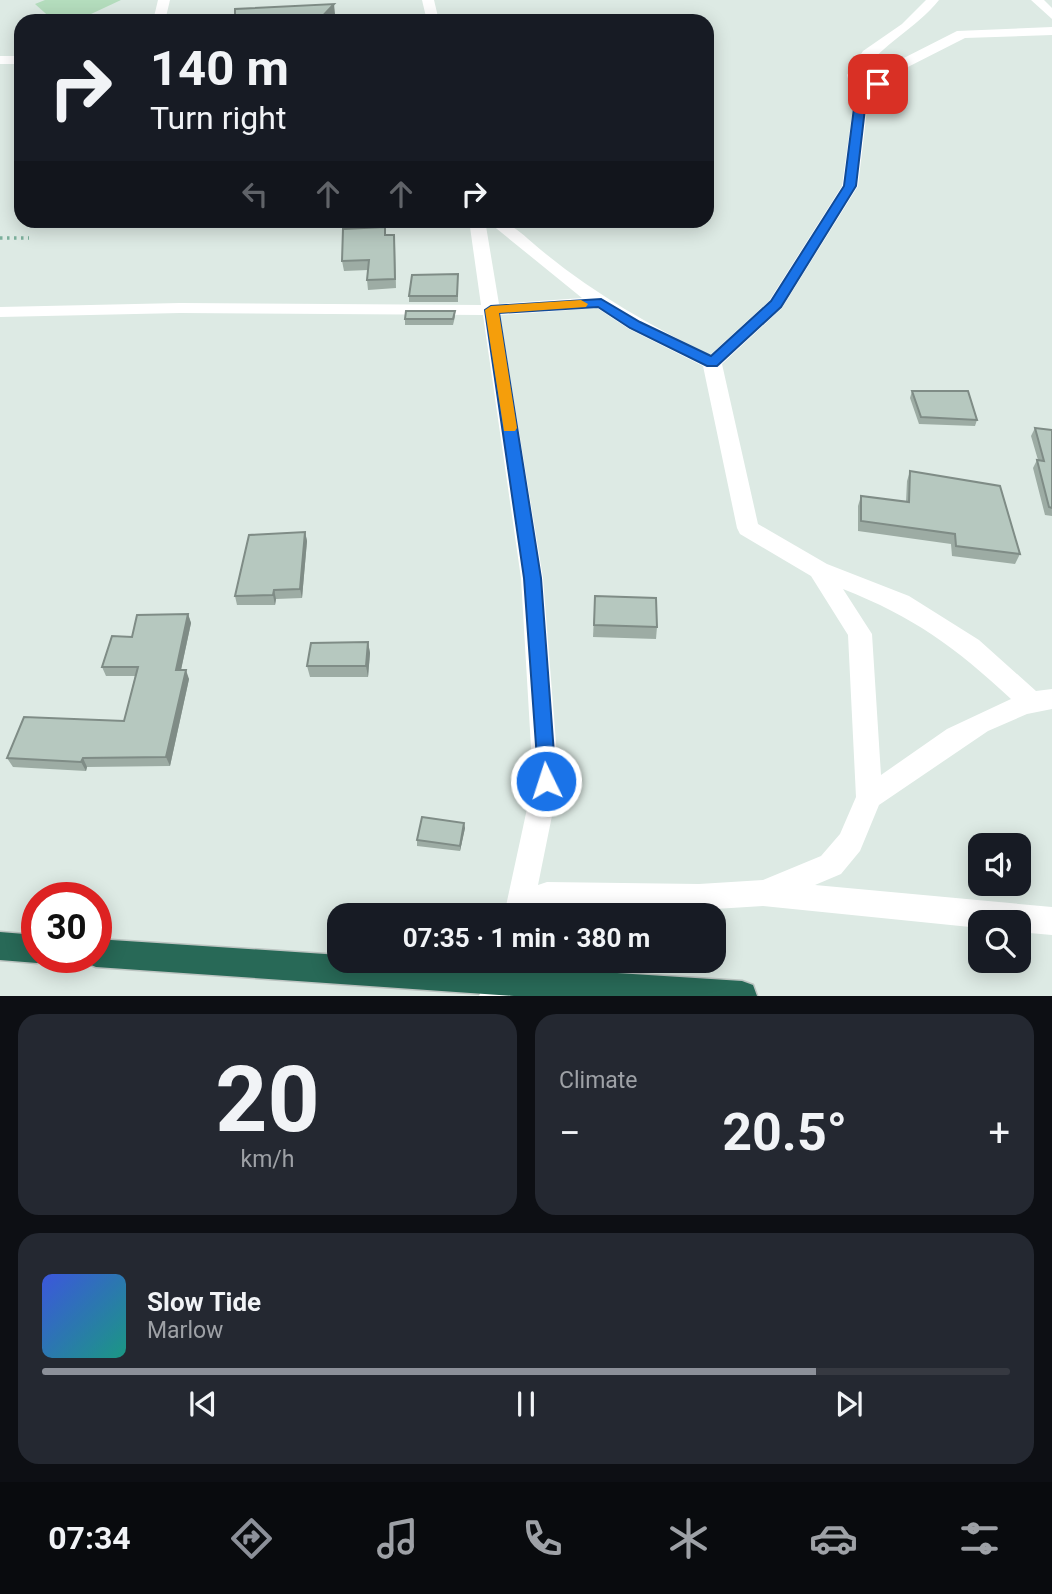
<!DOCTYPE html>
<html lang="en">
<head>
<meta charset="utf-8">
<style>
	body { margin:0; font-family:Roboto,sans-serif; background:#242831; color:#f1f3f6; height:100vh; display:flex; flex-direction:column; font-size:26px; white-space:nowrap }
	* { box-sizing:border-box; margin:0 }
	p { font-size:23px; color:#9ea1a6 }
	.icon { flex:none; width:38px; height:38px; fill:none; stroke:currentColor; stroke-width:2; stroke-linecap:round; stroke-linejoin:round }
	.map { position:relative; height:996px; overflow:hidden }
	.drawer { display:flex; flex-direction:column; gap:18px; padding:18px; background:#0d0f14; flex:1 }
	.drawer>* { flex:none }
	.banner { position:absolute; left:14px; top:14px; width:700px; height:214px; border-radius:21px; box-shadow:0 4px 18px #0003; background:#171b24; color:#f1f3f6; overflow:hidden }
	.buttons { position:absolute; left:968px; top:833px; display:grid; gap:14px }
	.buttons a { display:grid; place-items:center; width:63px; height:63px; border-radius:14px; background:#171b24; box-shadow:0 4px 18px #0003; font-size:35px }
	.speed { position:absolute; left:21px; top:882px; display:flex; gap:14px; font-size:35px; font-weight:700; text-align:center }
	.speed>* { display:grid; place-content:center; width:91px; height:91px; border-radius:50%; background:#171b24; box-shadow:0 4px 18px #0003; line-height:1 }
	.speed .limit { border:10px solid #d22; background:#fff; color:#111 }
	.pin { position:absolute; display:grid; place-items:center; width:60px; height:60px; color:#fff; margin:-30px; border-radius:14px; box-shadow:0 4px 10px #0006 }
	.me { position:absolute; width:77px; margin:-38px; rotate:356deg; stroke-linejoin:round; filter:drop-shadow(0 0 5px #0008) }
	.turn { display:flex; align-items:center; gap:24px; height:147px; padding:0 21px; font-size:32px }
	.turn .icon { width:91px; height:91px; stroke-width:2.5 }
	.turn b { display:block; font-size:49px; line-height:60px }
	.lanes { display:flex; align-items:center; height:66px; padding:0 21px; background:#0003; justify-content:center; gap:35px; direction:ltr }
	.lanes .off { opacity:.35 }
	.big { font-size:52px; font-weight:700; line-height:1.1 }
	.drawer .tile { flex:1; display:flex; flex-direction:column; justify-content:center; gap:10px; min-width:0; padding:0 24px; border-radius:21px; background:#242831 }
	.drawer .dial { align-items:center; gap:0 }
	.dial b { font-size:91px; line-height:1 }
	.song { display:flex; align-items:center; gap:21px }
	.cover { width:84px; height:84px; border-radius:10px; background:linear-gradient(135deg,hsl(230 70% 55%),hsl(170 70% 35%)) }
	.played { height:7px; border-radius:4px; background:linear-gradient(90deg,#8c9099 80%,#363941 80%) }
	.keys { display:flex; justify-content:space-around; direction:ltr }
	.heat { display:flex; justify-content:space-between; align-items:center; font-size:38px; direction:ltr }
	.drawer .tiles { flex:1; display:grid; gap:18px; grid-template-columns:1fr 1fr }
	.tile:last-child { grid-column:span 2 }
	.trip { position:absolute; left:327px; top:903px; width:399px; height:70px; border-radius:21px; background:#171b24; box-shadow:0 4px 18px #0003; font-weight:700; line-height:70px; text-align:center }
	.tabs { display:flex; height:112px; justify-content:space-around; align-items:center; background:#090b0e; color:#9ea1a6 }
	.tabs .icon { width:49px; height:49px }
	.tabs .active { color:#8c9099 }
	.tabs b { font-size:32px; color:#f1f3f6 }
	.map>svg:first-child { display:block }
</style>
</head>
<body>
<div class="map">
<svg width="1052" height="996" viewBox="0 0 1052 996">
	<rect width="100%" height="100%" fill="#ddeae4"/>
	<path fill="#b4ddbd" d="M45 0H121L76 21H54L35 4Z"/>
	<g fill="none" stroke-linecap="round" stroke-linejoin="round">
		<g stroke="#bcc4c1" stroke-width="3">
			<g id="highway">
				<path d="M0 932 37 935V957L47 959 37 963 0 960Z"/>
				<path d="M96 939 340 955V961H432L742 981 753 985 757 996H514L96 967 86 963 83 957H96Z"/>
			</g>
		</g>
		<path stroke="#7cb09c" stroke-width="3.5" stroke-dasharray="2.5 4.5" stroke-linecap="butt" d="M0 238H29"/>
		<g fill="#fff" fill-rule="evenodd">
			<path d="M158 0H170L165 21H153Z"/>
			<path d="M422 0H434L439 21H427Z"/>
			<path d="M926 0H939C916 29 881 44 861 75L865 89 890 65 957 31 1052 27V35L965 38 900 71 868 101 858 186 782 308 722 364 758 524 827 564 909 596 979 640 1036 691 1052 689V709L1027 714 988 731 879 805 860 851 841 874 815 885 1052 907V935L1018 932V922H980V928L763 906 699 910 547 908 532 915H504L533 781 521 578 483 315 180 313 0 317V307L180 303 481 305 469 220H485L499 304 582 298 486 220C512 220 521 234 541 250 593 293 649 325 710 355L769 301 842 186 854 100 847 75 863 51 902 24ZM597 308 629 329 703 366 737 528 740 534 811 576 848 635 856 797 840 834 821 856 763 880 699 884 547 882 538 885 559 781 543 578 500 315ZM843 589C914 617 955 647 1011 699L947 729 881 775 872 634Z"/>
			<path d="M1031 0H1044L1052 8V19Z"/>
			<rect x="0" y="56" width="21" height="8"/>
			<path d="M493 961H521L510 996H479Z"/>
		</g>
		<use href="#highway" fill="#286957" fill-rule="evenodd"/>
	</g>
	<g fill="#9daca4">
		<path d="M386 235 395 244 396 288 368 290 367 280 368 270 344 271 342 261Z"/>
		<path d="M458 274V302H409V296Z"/>
		<path d="M455 311V317L453 325H405V319Z"/>
		<path d="M912 391 977 420 975 426 919 424 910 398Z"/>
		<path d="M1035 428 1052 430V516L1045 515 1033 468 1037 460H1038L1031 436Z"/>
		<path d="M910 471 1020 554 1015 564 952 556 951 544 858 531V506L861 496 906 502 907 481Z"/>
		<path d="M305 532 307 541 302 598 276 599 275 605H237L235 596Z"/>
		<path d="M595 596 657 627 656 639 593 637Z"/>
		<path d="M188 614 191 623 181 670 189 679 170 766 87 767 86 771 13 767 7 758 124 721 135 676H106L102 667 132 637Z"/>
		<path d="M368 642 370 653 368 677H310L307 666Z"/>
		<path d="M465 828 460 851 417 846V840Z"/>
	</g>
	<g fill="#7f8c86">
		<path d="M334 4 335 14 329 21H318Z"/>
		<path d="M305 532 307 541 302 598 300 589Z"/>
		<path d="M274 590 276 599 275 605 273 595Z"/>
		<path d="M188 614 191 623 179 679 176 670Z"/>
		<path d="M368 642 370 653 368 677 366 666Z"/>
		<path d="M186 670 189 679 170 766 166 757Z"/>
		<path d="M83 758 87 767 86 771 81 762Z"/>
		<path d="M464 823 465 828 460 851V846Z"/>
	</g>
	<g fill="#b6c8bf" stroke="#7f8c86" stroke-width="2">
		<path d="M334 4 318 21H235V9Z"/>
		<path d="M385 227V235H394L395 279 367 280 369 260 342 261 343 229Z"/>
		<path d="M458 274 457 296H409L412 275Z"/>
		<path d="M406 311H455L453 319H405Z"/>
		<path d="M912 391H968L977 420 921 417Z"/>
		<path d="M1035 428 1052 430V508L1049 507 1037 460 1044 461Z"/>
		<path d="M910 471 1000 486 1020 554 956 546 955 534 861 521V496L909 502Z"/>
		<path d="M305 532 300 589 274 590 273 595 235 596 249 535Z"/>
		<path d="M595 596 656 598 657 627 594 625Z"/>
		<path d="M188 614 176 670H186L166 757 83 758 81 762 7 758 24 717 124 721 138 667H102L112 636 132 637 137 615Z"/>
		<path d="M368 642 366 666H307L311 643Z"/>
		<path d="M422 817 464 823 460 846 417 840Z"/>
	</g>
	<path fill="#1a73e8" stroke="#114b97" stroke-width="2" d="M874 81 883 84 866 100 856 186 781 307 717 366H707L630 328 598 307 499 313 541 578 556 781 553 787 546 789 539 787 524 578 485 310 491 306 601 299 640 322 711 356 771 301 844 186 855 100Z"/>
	<path fill="#f59e0b" d="M581 300 588 304 586 307 499 313 517 428 515 431H504L485 310 491 306Z"/>
</svg>
<div class="buttons">
<a><svg class="icon" aria-label="sound" viewBox="0 0 24 24"><path d="M4 9h4l5-4v14l-5-4H4zM17 9q2 3 0 6"/></svg></a>
<a><svg class="icon" aria-label="search" viewBox="0 0 24 24"><circle cx="10" cy="10" r="6"/><path d="M15 15l6 6"/></svg></a>
</div>
<div class="speed"><div class="limit">30</div></div>
<div class="pin" style="left:878px;top:84px;background:#d93025"><svg class="icon" aria-label="arrive" viewBox="0 0 24 24"><path d="M6 21V4h12l-3 4 3 4H6"/></svg></div>
<svg class="me" style="left:546px;top:781px" viewBox="-20 -20 40 40"><circle r="17" fill="#1a73e8" stroke="#fff" stroke-width="3"/><path d="M0-11L8 9 0 5-8 9z" fill="#fff"/></svg>
<div class="trip">07:35 · 1 min · 380 m</div>
<div class="banner">
<div class="turn"><svg class="icon" aria-label="right" viewBox="0 0 24 24"><path d="M7 20v-9h11M14 6l5 5-5 5"/></svg><div><b>140 m</b>Turn right</div></div>
<div class="lanes"><svg class="icon off" aria-label="left" viewBox="0 0 24 24"><path d="M17 20v-9H6M10 6l-5 5 5 5"/></svg><svg class="icon off" aria-label="ahead" viewBox="0 0 24 24"><path d="M12 20V5M6 11l6-6 6 6"/></svg><svg class="icon off" aria-label="ahead" viewBox="0 0 24 24"><path d="M12 20V5M6 11l6-6 6 6"/></svg><svg class="icon" aria-label="right" viewBox="0 0 24 24"><path d="M7 20v-9h11M14 6l5 5-5 5"/></svg></div>
</div>
</div>
<section class="drawer">
<div class="tiles">
<div class="tile dial"><b>20</b><p>km/h</p></div>
<div class="tile"><p>Climate</p>
<div class="heat"><a>−</a><b class="big">20.5°</b><a>+</a></div>
</div>
<div class="tile">
<div class="song"><i class="cover"></i><div><b>Slow Tide</b><p>Marlow</p></div></div>
<div class="played"></div>
<div class="keys"><svg class="icon" aria-label="previous" viewBox="0 0 24 24"><path d="M18 5L8 12l10 7zM5 5v14"/></svg><svg class="icon" aria-label="pause" viewBox="0 0 24 24"><path d="M8 5v14M16 5v14"/></svg><svg class="icon" aria-label="next" viewBox="0 0 24 24"><path d="M6 5l10 7-10 7zM19 5v14"/></svg></div>
</div>
</div>
</section>
<nav class="tabs">
<b>07:34</b>
<svg class="icon active" aria-label="directions" viewBox="0 0 24 24"><path d="M12 3l9 9-9 9-9-9zM9 14v-3h6M13 9l2 2-2 2"/></svg>
<svg class="icon" aria-label="music" viewBox="0 0 24 24"><path d="M9 18V5l10-2v13"/><circle cx="6" cy="18" r="3"/><circle cx="16" cy="16" r="3"/></svg>
<svg class="icon" aria-label="phone" viewBox="0 0 24 24"><path d="M5 4h4l2 5-3 2q2 4 5 5l2-3 5 2v4C11 20 4 13 5 4z"/></svg>
<svg class="icon" aria-label="climate" viewBox="0 0 24 24"><path d="M12 3v18M4 7l16 10M4 17L20 7"/></svg>
<svg class="icon" aria-label="car" viewBox="0 0 24 24"><path d="M5 17H2v-5l4-1 3-4h7l3 4 3 1v5h-3M9 17h6M6 11h13"/><circle cx="7" cy="17" r="2"/><circle cx="17" cy="17" r="2"/></svg>
<svg class="icon" aria-label="filters" viewBox="0 0 24 24"><path d="M4 7h16M4 17h16"/><circle cx="9" cy="7" r="2"/><circle cx="15" cy="17" r="2"/></svg>
</nav>
</body>
</html>
